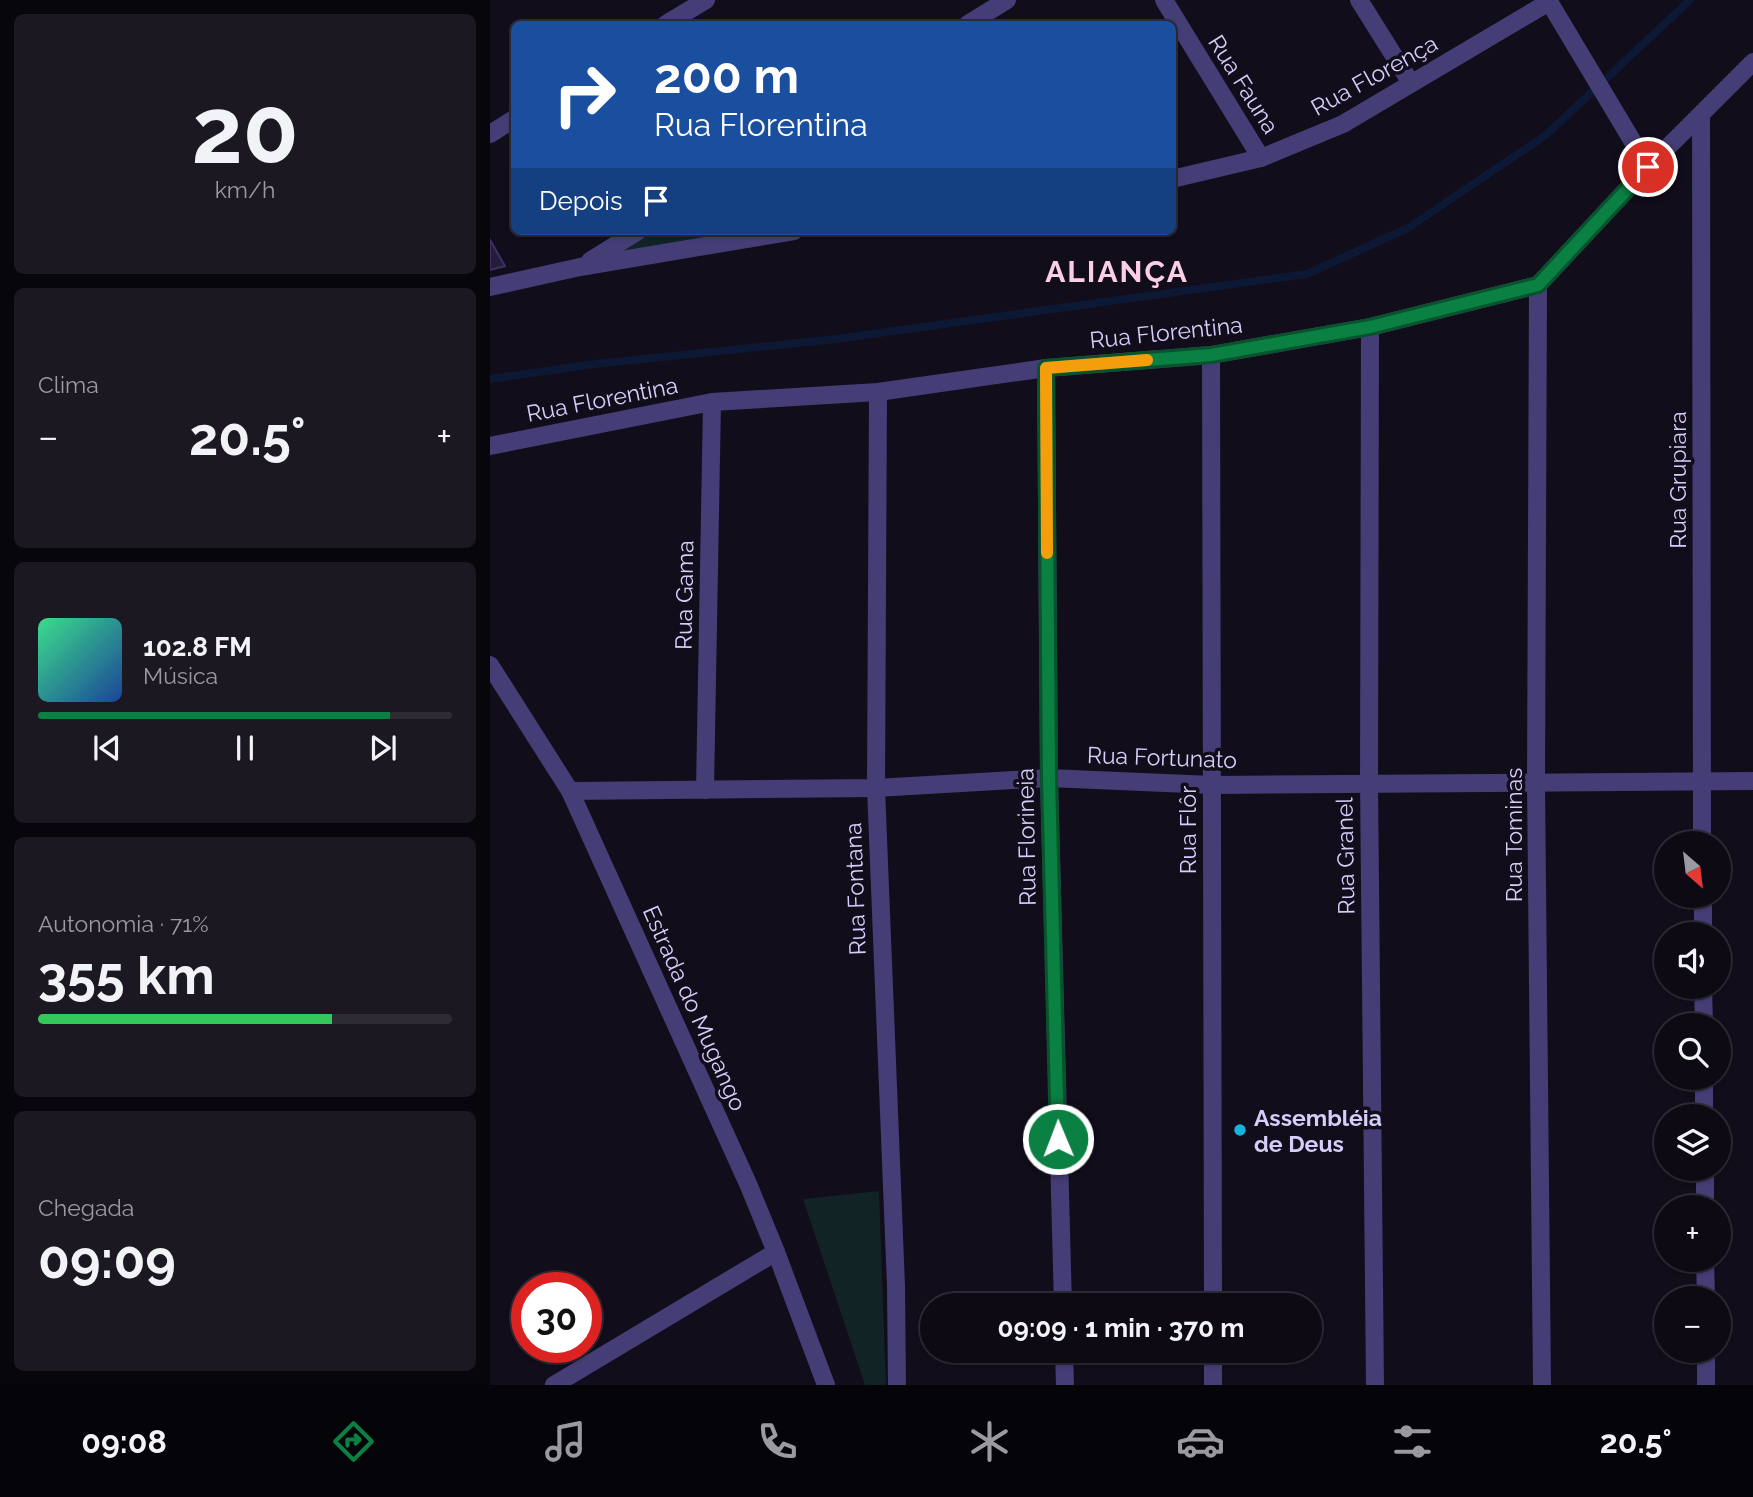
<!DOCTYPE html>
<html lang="pt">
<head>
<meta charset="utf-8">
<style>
	body { margin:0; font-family:Raleway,sans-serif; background:#1b1822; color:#f1f3f6; height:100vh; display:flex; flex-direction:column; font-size:26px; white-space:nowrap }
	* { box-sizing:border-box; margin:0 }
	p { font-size:23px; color:#9a9aa0 }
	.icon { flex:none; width:38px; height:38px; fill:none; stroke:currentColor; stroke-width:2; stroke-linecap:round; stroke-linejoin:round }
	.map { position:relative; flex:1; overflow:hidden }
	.drawer { display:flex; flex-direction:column; gap:14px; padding:14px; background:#07060b; width:490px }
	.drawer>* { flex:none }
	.guide { position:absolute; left:21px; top:21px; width:665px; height:214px; border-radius:10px; box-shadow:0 2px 5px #0004,0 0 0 2px #2d2b34; background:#1a4fa0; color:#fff; overflow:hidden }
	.needle { width:46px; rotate:152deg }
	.controls { position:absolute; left:1164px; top:831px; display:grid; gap:14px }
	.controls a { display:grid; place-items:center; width:77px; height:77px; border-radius:50%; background:#0d0a14; box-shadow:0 2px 5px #0004,0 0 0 2px #2d2b34; font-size:35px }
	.speed { position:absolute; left:21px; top:1272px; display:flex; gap:14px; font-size:35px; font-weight:700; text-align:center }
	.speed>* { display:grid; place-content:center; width:91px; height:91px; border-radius:50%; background:#0d0a14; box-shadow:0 2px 5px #0004,0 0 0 2px #2d2b34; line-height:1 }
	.speed .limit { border:10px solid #d22; background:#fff; color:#111 }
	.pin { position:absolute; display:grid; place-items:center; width:60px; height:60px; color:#fff; margin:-30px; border:4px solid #fff; border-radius:50%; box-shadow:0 2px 7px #0007 }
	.me { position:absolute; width:77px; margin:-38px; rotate:359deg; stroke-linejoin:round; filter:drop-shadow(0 0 5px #0008) }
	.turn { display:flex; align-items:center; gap:24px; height:147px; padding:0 28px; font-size:32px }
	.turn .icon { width:91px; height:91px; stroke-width:2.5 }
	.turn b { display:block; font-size:49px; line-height:60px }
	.then { display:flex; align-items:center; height:66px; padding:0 28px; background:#0003; gap:14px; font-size:26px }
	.big { font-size:52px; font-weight:700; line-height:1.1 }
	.drawer .widget { flex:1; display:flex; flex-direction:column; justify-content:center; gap:10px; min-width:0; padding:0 24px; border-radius:10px; background:#1b1822 }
	.drawer .dial { align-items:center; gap:0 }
	.dial b { font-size:91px; line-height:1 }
	.song { display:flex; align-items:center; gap:21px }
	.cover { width:84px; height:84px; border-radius:10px; background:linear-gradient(135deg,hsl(150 70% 55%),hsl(220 70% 35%)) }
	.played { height:7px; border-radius:4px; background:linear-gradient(90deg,#0b8043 85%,#2d2b34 85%) }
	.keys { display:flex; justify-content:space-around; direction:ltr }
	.heat { display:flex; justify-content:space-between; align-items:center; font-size:38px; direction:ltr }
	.charge { height:10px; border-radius:5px; background:linear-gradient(90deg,#34c759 71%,#2d2b34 0) }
	.trip { position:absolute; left:430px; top:1293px; width:402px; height:70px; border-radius:35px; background:#0d0a14; box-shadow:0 2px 5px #0004,0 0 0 2px #2d2b34; font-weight:700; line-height:70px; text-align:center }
	.tab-bar { display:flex; height:112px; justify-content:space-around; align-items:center; background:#050408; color:#9a9aa0 }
	.tab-bar .icon { width:49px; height:49px }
	.tab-bar .active { color:#0b8043 }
	.tab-bar b { font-size:32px; color:#f1f3f6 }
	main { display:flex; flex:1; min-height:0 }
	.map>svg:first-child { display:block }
</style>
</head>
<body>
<main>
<section class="drawer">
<div class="widget dial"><b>20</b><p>km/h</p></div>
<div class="widget"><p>Clima</p>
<div class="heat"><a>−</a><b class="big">20.5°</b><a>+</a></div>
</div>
<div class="widget">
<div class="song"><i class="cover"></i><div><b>102.8 FM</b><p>Música</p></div></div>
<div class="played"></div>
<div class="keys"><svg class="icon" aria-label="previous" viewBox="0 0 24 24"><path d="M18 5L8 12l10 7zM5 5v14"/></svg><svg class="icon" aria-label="pause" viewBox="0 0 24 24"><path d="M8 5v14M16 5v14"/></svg><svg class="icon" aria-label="next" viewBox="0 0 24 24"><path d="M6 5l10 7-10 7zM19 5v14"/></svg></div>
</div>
<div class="widget"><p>Autonomia · 71%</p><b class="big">355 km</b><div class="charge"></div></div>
<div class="widget"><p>Chegada</p><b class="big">09:09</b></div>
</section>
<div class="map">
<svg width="1263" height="1385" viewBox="0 0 1263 1385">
	<rect width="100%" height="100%" fill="#110d1b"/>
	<g fill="#112325">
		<path d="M149 231H267L99 264Z"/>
		<path d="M389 1191 396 1385H375L313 1199Z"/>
	</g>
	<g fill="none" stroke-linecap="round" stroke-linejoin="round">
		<path stroke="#0d1834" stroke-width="8" d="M0 379 105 364 346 339 817 274 918 228 1056 135 1200 0"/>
	</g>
	<path fill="#251b3a" stroke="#3f3064" stroke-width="2" d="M0 240 15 266 0 270Z"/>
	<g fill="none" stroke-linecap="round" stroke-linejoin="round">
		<g stroke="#453d75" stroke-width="18">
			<path d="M674 0 771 158"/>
			<path d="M869 0 921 83"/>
			<path d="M1058 0 1158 167"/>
			<path d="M176 24 216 0"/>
			<path d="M478 24 517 0"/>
			<path d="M1211 116 1212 844"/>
			<path d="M0 134 24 119"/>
			<path d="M682 179 771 158 853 124 1059 2"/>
			<path d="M100 261 148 231"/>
			<path d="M1048 285 1046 783 1052 1385"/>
			<path d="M0 287 90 267 304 231"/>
			<path d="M880 327 879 784 885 1385"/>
			<path d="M721 355 723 1306"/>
			<path d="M556 368 559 778 573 1306"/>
			<path d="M388 392 386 788 406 1286 407 1385"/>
			<path d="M0 446 222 402 388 392 556 368 721 355 880 327 1048 285 1158 167 1263 62"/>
			<path d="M0 665 80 791 259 1186 286 1252 336 1385"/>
			<path d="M215 790 222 402"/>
			<path d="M80 791 386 788 559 778 722 785 1263 781"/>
			<path d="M1213 896V934"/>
			<path d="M1213 987 1214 1026"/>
			<path d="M1214 1078V1116"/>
			<path d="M1215 1169V1208"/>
			<path d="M1215 1260 1216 1298"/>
			<path d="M574 1351 575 1385"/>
			<path d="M723 1351V1385"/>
			<path d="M1216 1351V1385"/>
			<path d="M64 1385 286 1252"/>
		</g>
	</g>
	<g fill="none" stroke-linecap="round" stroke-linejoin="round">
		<g stroke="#07532c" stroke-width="18">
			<path id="route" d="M568 1139 559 778 556 368 721 355 880 327 1048 285 1158 167"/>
		</g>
		<use href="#route" stroke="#0b8043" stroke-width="12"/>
		<path stroke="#f59e0b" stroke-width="12" d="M557 553 556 368 657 360"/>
	</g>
	<circle fill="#19b3da" stroke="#110d1b" stroke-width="2.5" cx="750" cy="1130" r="7"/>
	<g text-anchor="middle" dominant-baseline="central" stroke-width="7" stroke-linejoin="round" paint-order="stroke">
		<g font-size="23" fill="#d7cdf9" stroke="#110d1b">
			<text transform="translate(884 75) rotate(-29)">Rua Florença</text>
			<text transform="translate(754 84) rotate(58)">Rua Fauna</text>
			<text transform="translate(676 332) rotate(-6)">Rua Florentina</text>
			<text transform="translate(112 399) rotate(-11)">Rua Florentina</text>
			<text transform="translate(1187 480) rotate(-90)">Rua Grupiara</text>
			<text transform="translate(194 595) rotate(-89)">Rua Gama</text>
			<text transform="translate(672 757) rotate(2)">Rua Fortunato</text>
			<text transform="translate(697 830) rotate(-90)">Rua Flôr</text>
			<text transform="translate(1023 835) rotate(-90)">Rua Tominas</text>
			<text transform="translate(536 837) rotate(-91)">Rua Florineia</text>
			<text transform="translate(855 856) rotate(-91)">Rua Granel</text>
			<text transform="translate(365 889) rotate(-92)">Rua Fontana</text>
			<text transform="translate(205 1008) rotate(66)">Estrada do Mugango</text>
		</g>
		<g font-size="23" font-weight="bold" fill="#d7cdf9" stroke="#110d1b" text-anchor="start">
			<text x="764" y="1117">Assembléia<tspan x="764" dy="26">de Deus</tspan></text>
		</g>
		<g font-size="30" font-weight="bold" letter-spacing="2" fill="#facfe6" stroke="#110d1b">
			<text x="627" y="271">ALIANÇA</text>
		</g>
	</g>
</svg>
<div class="controls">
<a><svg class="needle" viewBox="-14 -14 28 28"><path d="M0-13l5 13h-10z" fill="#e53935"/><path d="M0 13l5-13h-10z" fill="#9a9aa0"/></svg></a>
<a><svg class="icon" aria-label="sound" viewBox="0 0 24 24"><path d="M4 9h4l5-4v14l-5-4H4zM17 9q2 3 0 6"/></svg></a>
<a><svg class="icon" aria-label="search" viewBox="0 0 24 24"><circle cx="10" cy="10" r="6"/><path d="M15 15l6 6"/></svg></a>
<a><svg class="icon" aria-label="layers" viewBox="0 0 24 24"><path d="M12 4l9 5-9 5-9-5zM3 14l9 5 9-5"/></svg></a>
<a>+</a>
<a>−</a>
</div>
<div class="speed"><div class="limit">30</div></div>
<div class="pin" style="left:1158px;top:167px;background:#d93025"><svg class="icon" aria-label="arrive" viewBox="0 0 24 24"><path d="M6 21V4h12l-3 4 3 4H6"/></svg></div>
<svg class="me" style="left:568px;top:1139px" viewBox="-20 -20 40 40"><circle r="17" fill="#0b8043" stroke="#fff" stroke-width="3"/><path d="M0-11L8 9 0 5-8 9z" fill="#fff"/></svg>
<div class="trip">09:09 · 1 min · 370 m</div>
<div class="guide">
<div class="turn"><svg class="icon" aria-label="right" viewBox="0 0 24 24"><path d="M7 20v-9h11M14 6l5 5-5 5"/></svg><div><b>200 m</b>Rua Florentina</div></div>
<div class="then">Depois<svg class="icon" aria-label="arrive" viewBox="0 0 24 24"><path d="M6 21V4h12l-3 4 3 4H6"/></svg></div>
</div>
</div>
</main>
<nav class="tab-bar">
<b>09:08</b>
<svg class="icon active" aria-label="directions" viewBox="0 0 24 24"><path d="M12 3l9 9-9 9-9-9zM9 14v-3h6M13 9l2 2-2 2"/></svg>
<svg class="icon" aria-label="music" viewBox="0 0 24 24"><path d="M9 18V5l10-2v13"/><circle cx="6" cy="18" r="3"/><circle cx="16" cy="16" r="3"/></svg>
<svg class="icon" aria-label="phone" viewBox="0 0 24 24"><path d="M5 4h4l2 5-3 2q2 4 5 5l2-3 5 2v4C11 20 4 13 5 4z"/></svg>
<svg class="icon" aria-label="climate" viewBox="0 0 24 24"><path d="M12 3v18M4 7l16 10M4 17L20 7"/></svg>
<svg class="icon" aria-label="car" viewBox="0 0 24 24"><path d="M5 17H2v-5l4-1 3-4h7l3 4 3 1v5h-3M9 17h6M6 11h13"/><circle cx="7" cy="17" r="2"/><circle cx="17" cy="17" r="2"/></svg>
<svg class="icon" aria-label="filters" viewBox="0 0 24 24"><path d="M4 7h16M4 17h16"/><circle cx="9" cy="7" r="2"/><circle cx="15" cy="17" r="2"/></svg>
<b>20.5°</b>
</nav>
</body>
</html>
